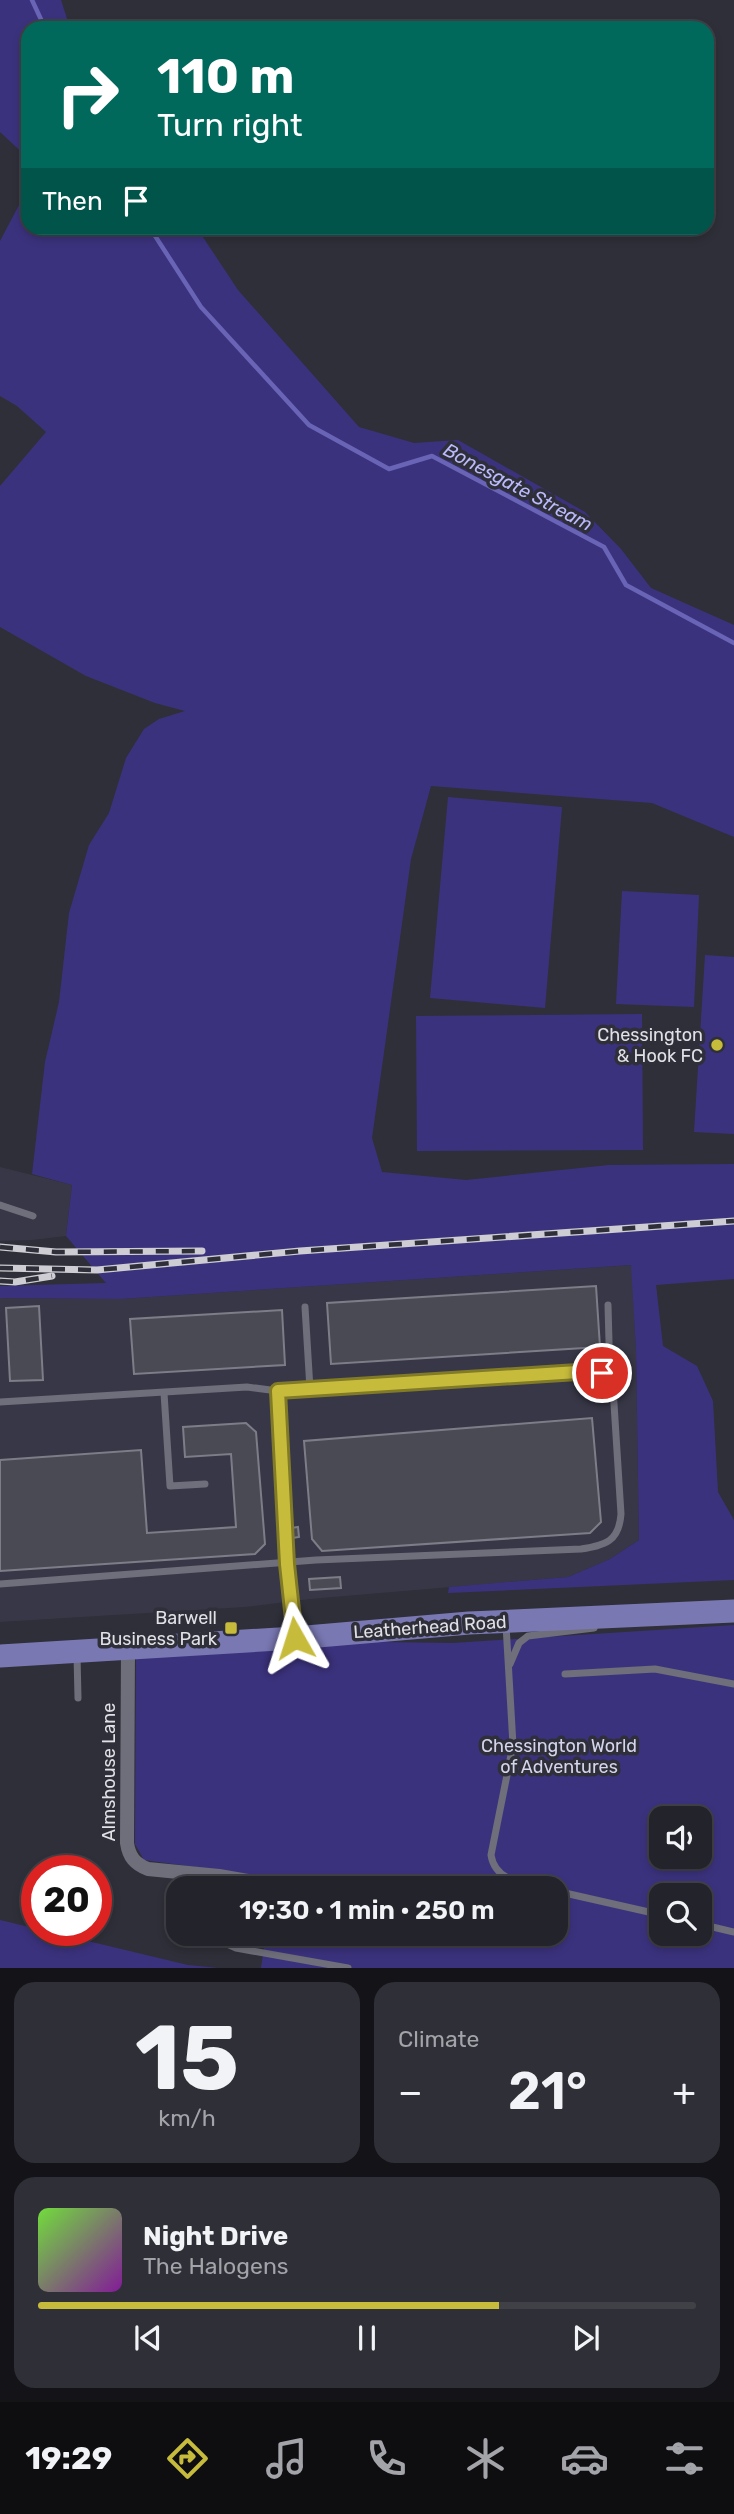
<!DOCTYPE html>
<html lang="en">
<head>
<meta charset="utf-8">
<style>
	body { margin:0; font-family:Rubik,sans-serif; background:#2f2f37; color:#f1f3f6; height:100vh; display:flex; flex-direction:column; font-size:26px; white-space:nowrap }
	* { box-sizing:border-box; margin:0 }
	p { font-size:23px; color:#a3a4a9 }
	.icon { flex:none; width:38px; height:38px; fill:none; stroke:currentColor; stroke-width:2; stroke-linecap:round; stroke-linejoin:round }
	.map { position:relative; height:1968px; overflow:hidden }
	.details { display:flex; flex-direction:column; gap:14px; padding:14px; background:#131318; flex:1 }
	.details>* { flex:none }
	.banner { position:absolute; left:21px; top:21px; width:693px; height:214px; border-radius:21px; box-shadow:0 4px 10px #0003,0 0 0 2px #404047; background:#00695c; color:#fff; overflow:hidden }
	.buttons { position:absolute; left:649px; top:1806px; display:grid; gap:14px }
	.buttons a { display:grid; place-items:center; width:63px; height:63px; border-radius:14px; background:#23232b; box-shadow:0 4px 10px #0003,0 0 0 2px #404047; font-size:35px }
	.speed { position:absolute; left:21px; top:1855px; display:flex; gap:14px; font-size:35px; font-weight:700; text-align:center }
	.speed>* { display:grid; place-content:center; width:91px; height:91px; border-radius:50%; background:#23232b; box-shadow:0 4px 10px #0003,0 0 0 2px #404047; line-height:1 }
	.speed .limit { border:10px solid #d22; background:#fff; color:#111 }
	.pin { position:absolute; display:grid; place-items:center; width:60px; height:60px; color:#fff; margin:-30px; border:4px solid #fff; border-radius:50%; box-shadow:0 2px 7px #0007 }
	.me { position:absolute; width:77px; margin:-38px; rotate:354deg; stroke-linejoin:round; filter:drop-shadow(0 0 5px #0008) }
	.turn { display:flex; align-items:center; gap:24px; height:147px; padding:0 21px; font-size:32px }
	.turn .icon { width:91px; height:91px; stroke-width:2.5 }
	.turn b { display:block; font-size:49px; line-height:60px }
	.then { display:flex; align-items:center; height:66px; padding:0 21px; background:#0003; gap:14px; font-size:26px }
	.big { font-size:52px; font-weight:600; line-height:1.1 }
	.details .widget { flex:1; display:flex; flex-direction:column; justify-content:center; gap:10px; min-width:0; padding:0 24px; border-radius:21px; background:#2f2f37 }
	.details .dial { align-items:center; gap:0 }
	.dial b { font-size:91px; line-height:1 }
	.song { display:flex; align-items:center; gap:21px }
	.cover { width:84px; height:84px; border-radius:10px; background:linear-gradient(135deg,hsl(100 70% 55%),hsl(290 70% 35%)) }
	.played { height:7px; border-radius:4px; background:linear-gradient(90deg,#c7bb3c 70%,#404047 70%) }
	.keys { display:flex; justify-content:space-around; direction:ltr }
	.heat { display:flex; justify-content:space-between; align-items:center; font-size:38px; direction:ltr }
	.details .tiles { flex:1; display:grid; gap:14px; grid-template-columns:1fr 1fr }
	.widget:last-child { grid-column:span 2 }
	.trip { position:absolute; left:166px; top:1876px; width:402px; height:70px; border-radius:21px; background:#23232b; box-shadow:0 4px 10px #0003,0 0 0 2px #404047; font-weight:600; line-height:70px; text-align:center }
	.tab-bar { display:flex; height:112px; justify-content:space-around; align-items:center; background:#0e0e11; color:#a3a4a9 }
	.tab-bar .icon { width:49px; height:49px }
	.tab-bar .selected { color:#c7bb3c }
	.tab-bar b { font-size:32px; color:#f1f3f6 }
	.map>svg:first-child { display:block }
</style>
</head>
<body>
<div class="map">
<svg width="734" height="1968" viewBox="0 0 734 1968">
	<rect width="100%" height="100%" fill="#2f2f39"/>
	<g fill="#373747">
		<path d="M0 1167 72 1185 66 1236 32 1240 0 1241Z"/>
		<path d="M632 1265 636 1350 639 1540 610 1559 568 1577 310 1599 245 1607 0 1622V1298L120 1299Z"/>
	</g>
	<g fill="#3b327d" fill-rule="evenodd">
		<path d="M0 0H61L70 28H28V158L0 132Z"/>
		<path d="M28 188V228H197L238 290 359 427 414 443 458 440 585 512 621 549 651 588 734 625V837L652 803 431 786 411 859 372 1138 382 1172 466 1180 609 1165 734 1164V1279L656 1285 663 1346 697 1366 713 1401 718 1492 734 1520V1580L448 1593 449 1587 568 1577 610 1559 639 1540 636 1350 631 1265 120 1299 0 1298V1286L106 1283 66 1236 72 1185 32 1174 45 1062 59 1002 69 913 89 845 109 813 126 758 144 729 159 719 185 711 155 703 86 676 0 627V486L46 432 17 406 0 396V241Z"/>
		<path d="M448 797 562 807 545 1008 430 998Z"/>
		<path d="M622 891 699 895 694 1007 616 1004Z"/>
		<path d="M705 955 734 957V1134L694 1132Z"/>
		<path d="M642 1014 643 1150 417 1151 416 1016Z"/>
		<path d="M734 1625V1968H261L266 1934H556V1888H290L291 1880 144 1860 135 1844 136 1657 376 1642 453 1643ZM662 1818H700V1857H662ZM662 1895H700V1934H662Z"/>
		<path d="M0 1920 188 1965 218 1968H0Z"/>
	</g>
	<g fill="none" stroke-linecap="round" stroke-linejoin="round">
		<g stroke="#6964b6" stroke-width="4.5">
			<path d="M32 0 45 28"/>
			<path d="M150 228 201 307 309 425 389 469 432 456 604 547 626 585 734 643"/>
		</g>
	</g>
	<g fill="#4a4a54" stroke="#7d7d88" stroke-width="2">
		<path d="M596 1286 600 1347 331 1364 327 1303Z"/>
		<path d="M39 1306 43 1380 10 1381 6 1308Z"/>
		<path d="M282 1310 285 1365 134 1374 130 1319Z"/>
		<path d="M592 1418 601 1522 590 1533 322 1551 312 1539 304 1441Z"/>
		<path d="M246 1423 256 1432 265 1544 255 1554 0 1571V1460L141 1450 147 1533 236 1527 231 1454 185 1457 183 1427Z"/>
		<path d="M298 1527 299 1537 292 1538 291 1528Z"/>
		<path d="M340 1577 341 1588 310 1590 309 1579Z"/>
	</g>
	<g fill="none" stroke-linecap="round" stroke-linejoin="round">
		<g stroke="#6e6f7a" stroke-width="7">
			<path d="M0 1205 33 1216"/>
			<path d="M305 1307 310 1389"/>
			<path d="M278 1391 287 1564 295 1634"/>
			<path d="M164 1393 170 1486 205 1484"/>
			<path d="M0 1402 247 1387 278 1391 593 1371 602 1373 610 1379"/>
			<path d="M0 1584 316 1560 581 1549C605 1545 619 1542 621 1514L613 1388 610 1379 608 1305"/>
			<path d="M506 1625 513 1745 491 1855C495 1881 522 1883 544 1888"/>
			<path d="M77 1655 78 1698"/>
			<path d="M510 1664 519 1643 528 1636 594 1628"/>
			<path d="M565 1674 655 1669 734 1684"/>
			<path d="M218 1888 219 1876"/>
			<path d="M556 1891 662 1915"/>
			<path d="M700 1924 734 1932"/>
			<path d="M214 1934 216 1939 236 1948 348 1968"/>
		</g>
		<path stroke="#6e6f7a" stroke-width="14" d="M128 1648 127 1843C129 1857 135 1864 148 1869L219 1876 290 1888"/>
		<path stroke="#7a78b3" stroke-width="23" d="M0 1656 295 1638 469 1623 734 1611"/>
		<g stroke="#cdcdd3" stroke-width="7">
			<g id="rail">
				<path d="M0 1247 56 1252 202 1251"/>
				<path d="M0 1268 97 1270 300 1251 734 1221"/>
				<path d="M0 1281 15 1282 52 1276"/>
			</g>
		</g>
		<use href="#rail" stroke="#2f2f39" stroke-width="4.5" stroke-dasharray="13" stroke-linecap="butt"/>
	</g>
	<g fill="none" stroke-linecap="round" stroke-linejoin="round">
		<g stroke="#817a27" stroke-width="18">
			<path id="route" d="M295 1638 287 1564 278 1391 593 1371 602 1373"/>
		</g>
		<use href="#route" stroke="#c7bb3c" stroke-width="12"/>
	</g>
	<g fill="#c7bb3c" stroke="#2f2f39" stroke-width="2.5">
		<circle cx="717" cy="1045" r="7"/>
		<rect x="224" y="1621" width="14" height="14" rx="3.5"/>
	</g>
	<g text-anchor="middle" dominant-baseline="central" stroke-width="7" stroke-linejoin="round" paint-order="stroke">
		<g font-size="18" fill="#e0e0e6" stroke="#2f2f39" text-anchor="end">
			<text x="703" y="1035">Chessington<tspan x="703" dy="21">&amp; Hook FC</tspan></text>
			<text x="217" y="1618">Barwell<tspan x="217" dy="21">Business Park</tspan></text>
		</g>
		<g font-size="18" fill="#e0e0e6" stroke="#2f2f39">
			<text transform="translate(430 1627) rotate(-4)">Leatherhead Road</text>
			<text transform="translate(109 1772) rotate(-90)">Almshouse Lane</text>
		</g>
		<g font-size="18" fill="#d4d5eb" stroke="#2f2f39">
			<text x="559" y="1746">Chessington World<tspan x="559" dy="21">of Adventures</tspan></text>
		</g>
		<g font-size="19" font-style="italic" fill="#babafc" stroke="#2f2f39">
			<text transform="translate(518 487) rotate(28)">Bonesgate Stream</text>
		</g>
	</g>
</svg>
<div class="buttons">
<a><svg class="icon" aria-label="sound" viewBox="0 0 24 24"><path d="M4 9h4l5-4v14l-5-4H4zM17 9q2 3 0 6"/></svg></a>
<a><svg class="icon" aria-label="search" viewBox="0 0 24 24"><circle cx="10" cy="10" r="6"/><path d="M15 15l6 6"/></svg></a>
</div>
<div class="speed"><div class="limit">20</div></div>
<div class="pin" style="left:602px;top:1373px;background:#d93025"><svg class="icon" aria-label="arrive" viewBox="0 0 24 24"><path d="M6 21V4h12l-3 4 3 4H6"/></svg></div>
<svg class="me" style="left:295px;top:1638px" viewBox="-20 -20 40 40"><path d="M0-17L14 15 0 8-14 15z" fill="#c7bb3c" stroke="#fff" stroke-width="4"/></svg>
<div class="trip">19:30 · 1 min · 250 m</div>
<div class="banner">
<div class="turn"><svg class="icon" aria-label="right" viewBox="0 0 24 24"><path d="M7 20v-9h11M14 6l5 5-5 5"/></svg><div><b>110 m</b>Turn right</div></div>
<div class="then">Then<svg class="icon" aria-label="arrive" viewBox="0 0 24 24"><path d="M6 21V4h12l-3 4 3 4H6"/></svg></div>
</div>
</div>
<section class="details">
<div class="tiles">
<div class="widget dial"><b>15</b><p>km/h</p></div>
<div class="widget"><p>Climate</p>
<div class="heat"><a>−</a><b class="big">21°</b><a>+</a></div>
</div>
<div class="widget">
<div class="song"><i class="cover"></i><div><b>Night Drive</b><p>The Halogens</p></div></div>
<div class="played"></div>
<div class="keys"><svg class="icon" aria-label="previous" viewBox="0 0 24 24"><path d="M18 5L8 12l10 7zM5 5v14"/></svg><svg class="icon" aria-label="pause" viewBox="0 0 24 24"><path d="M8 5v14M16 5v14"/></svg><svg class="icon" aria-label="next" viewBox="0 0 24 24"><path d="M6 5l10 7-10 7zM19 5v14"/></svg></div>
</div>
</div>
</section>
<nav class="tab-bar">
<b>19:29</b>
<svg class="icon selected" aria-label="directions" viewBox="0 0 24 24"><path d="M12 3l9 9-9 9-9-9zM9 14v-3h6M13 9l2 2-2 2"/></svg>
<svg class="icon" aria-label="music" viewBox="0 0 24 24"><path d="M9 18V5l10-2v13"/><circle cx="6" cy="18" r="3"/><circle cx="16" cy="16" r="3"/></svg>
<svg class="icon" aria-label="phone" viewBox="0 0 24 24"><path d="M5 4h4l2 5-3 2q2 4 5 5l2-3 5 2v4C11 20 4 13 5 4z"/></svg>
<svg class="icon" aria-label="climate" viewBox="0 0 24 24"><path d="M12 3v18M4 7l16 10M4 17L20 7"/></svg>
<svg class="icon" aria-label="car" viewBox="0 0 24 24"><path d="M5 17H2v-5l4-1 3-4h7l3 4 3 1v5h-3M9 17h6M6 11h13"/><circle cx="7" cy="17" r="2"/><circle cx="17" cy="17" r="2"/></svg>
<svg class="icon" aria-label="filters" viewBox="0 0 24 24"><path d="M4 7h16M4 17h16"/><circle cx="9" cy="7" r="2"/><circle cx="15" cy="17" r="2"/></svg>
</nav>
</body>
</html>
